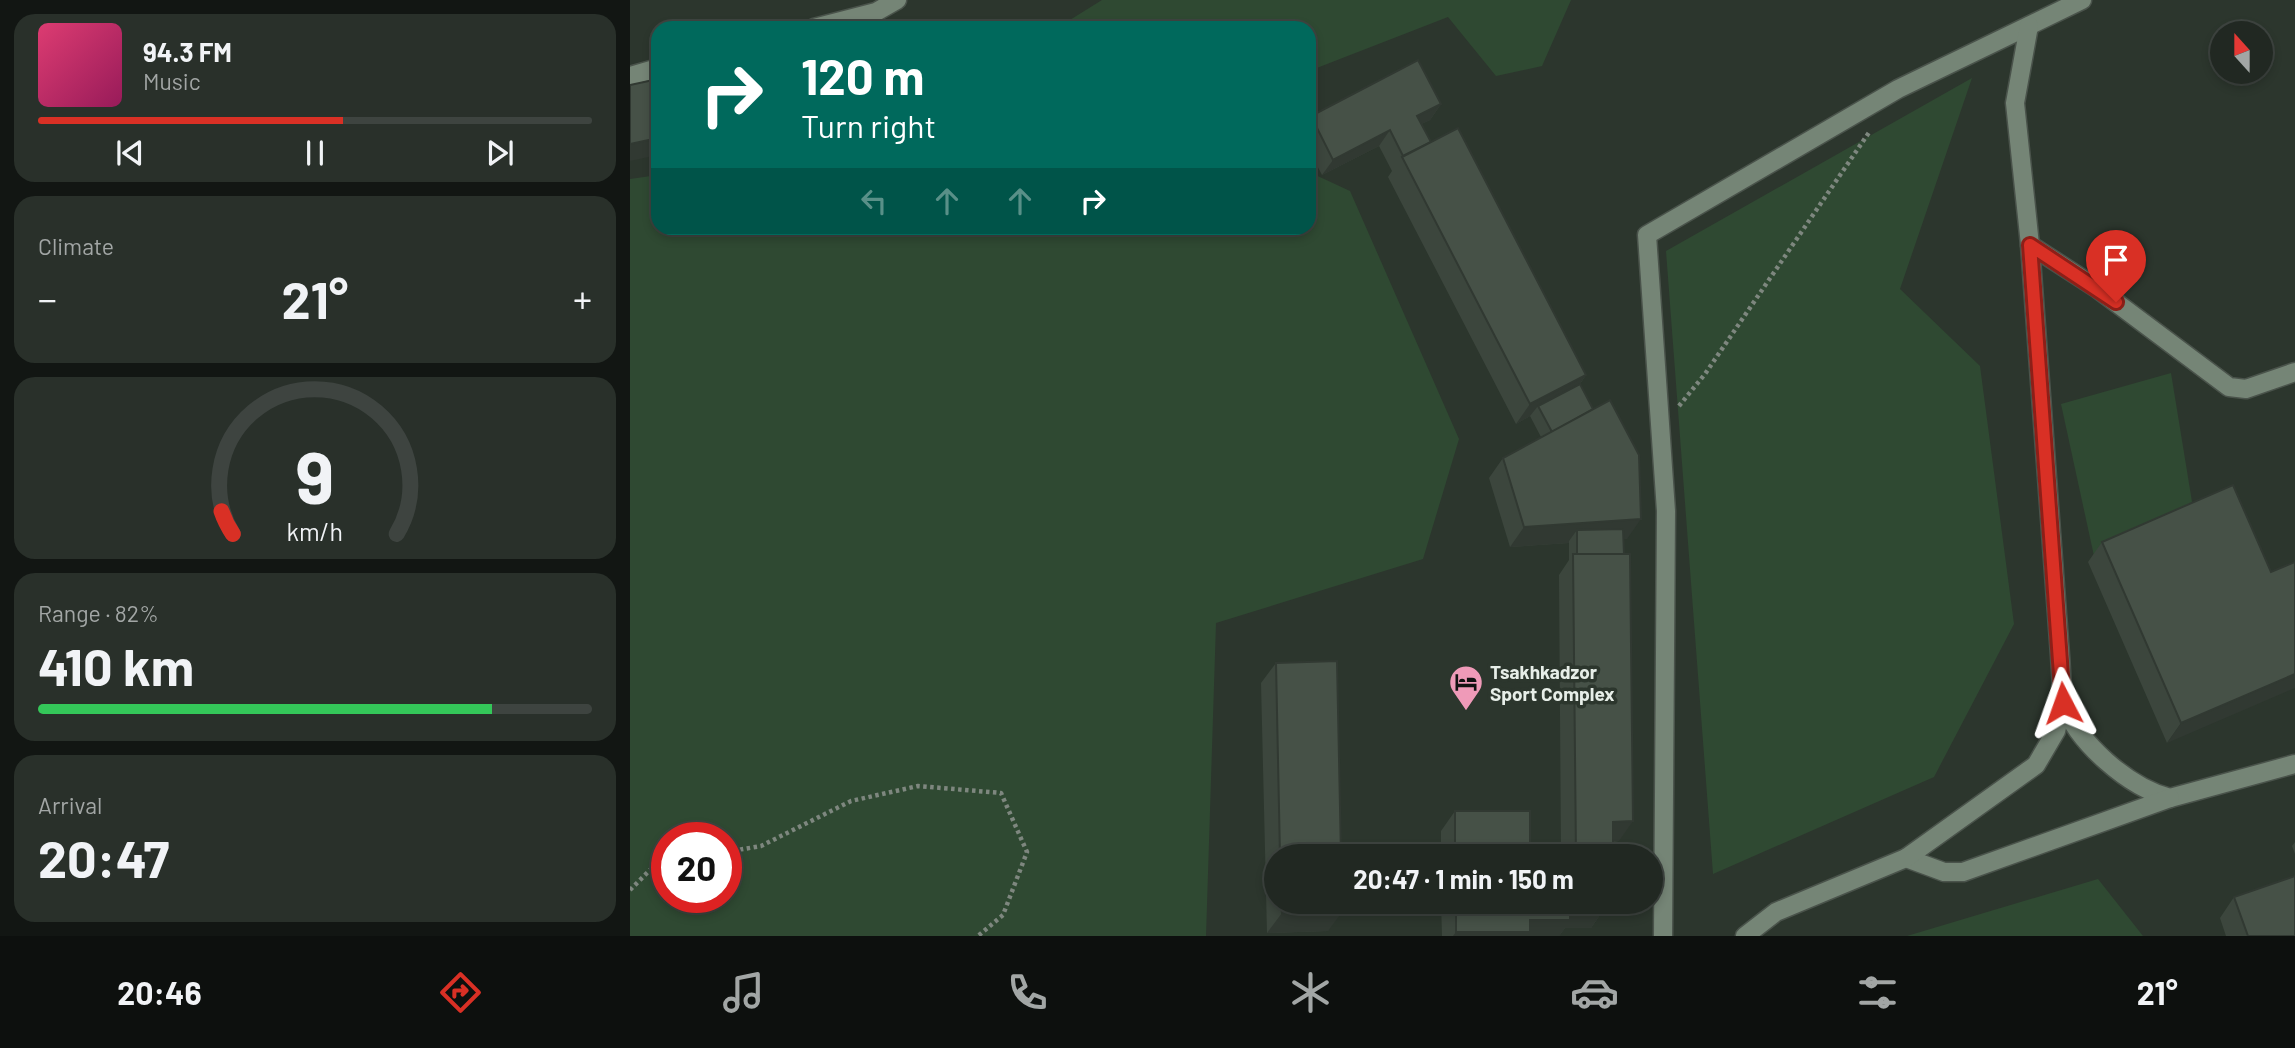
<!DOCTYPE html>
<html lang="en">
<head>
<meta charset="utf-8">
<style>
	body { margin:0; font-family:Barlow,sans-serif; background:#29302a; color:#f1f3f6; height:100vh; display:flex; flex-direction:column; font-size:26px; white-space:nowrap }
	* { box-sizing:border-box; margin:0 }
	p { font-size:23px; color:#a2a6a5 }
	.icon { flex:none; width:38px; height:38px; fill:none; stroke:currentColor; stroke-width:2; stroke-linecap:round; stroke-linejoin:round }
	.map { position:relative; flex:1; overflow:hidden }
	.panel { display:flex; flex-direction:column; gap:14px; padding:14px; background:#121613; width:630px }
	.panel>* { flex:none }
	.hud { position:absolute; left:21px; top:21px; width:665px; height:214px; border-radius:21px; box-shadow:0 4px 10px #0003,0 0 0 2px #3e4440; background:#00695c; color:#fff; overflow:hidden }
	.needle { width:46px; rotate:339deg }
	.tools { position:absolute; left:1580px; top:21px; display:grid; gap:14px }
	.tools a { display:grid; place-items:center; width:63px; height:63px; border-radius:50%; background:#212822; box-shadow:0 4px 10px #0003,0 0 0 2px #3e4440; font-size:35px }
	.speed { position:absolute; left:21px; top:822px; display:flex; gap:14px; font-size:35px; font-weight:700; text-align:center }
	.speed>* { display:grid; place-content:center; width:91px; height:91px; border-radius:50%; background:#212822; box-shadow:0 4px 10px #0003,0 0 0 2px #3e4440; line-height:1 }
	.speed .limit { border:10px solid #d22; background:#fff; color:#111 }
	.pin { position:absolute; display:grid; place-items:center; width:60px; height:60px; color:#fff; margin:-72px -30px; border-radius:50% 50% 50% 0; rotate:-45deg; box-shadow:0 0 7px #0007 }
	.pin .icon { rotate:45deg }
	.me { position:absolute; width:77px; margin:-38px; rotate:356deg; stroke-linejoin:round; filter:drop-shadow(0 0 5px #0008) }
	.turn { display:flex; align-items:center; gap:24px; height:147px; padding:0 35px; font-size:32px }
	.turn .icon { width:91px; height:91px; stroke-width:2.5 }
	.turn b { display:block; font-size:49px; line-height:60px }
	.lanes { display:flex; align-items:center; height:66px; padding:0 35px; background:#0003; justify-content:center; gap:35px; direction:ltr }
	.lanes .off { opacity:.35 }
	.big { font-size:52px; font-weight:700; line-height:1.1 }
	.panel .tile { flex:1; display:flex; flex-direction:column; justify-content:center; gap:10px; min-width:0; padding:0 24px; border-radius:21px; background:#29302a }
	.panel .dial { align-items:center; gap:0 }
	.dial svg { height:182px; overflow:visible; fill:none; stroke:#3e4440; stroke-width:7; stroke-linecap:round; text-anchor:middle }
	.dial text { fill:#f1f3f6; stroke:none }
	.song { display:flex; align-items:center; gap:21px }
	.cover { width:84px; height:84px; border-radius:10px; background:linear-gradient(135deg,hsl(340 70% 55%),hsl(330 70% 35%)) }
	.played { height:7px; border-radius:4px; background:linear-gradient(90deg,#d93025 55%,#3e4440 55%) }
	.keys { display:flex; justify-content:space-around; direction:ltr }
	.heat { display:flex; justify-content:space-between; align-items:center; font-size:38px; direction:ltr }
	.charge { height:10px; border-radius:5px; background:linear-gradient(90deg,#34c759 82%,#3e4440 0) }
	.trip { position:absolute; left:634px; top:844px; width:399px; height:70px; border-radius:35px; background:#212822; box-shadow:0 4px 10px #0003,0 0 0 2px #3e4440; font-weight:700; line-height:70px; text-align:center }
	.tabs { display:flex; height:112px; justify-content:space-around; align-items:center; background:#0d100e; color:#a2a6a5 }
	.tabs .icon { width:49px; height:49px }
	.tabs .active { color:#d93025 }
	.tabs b { font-size:32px; color:#f1f3f6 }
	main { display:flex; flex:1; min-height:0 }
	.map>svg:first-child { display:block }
</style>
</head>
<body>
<main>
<section class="panel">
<div class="tile">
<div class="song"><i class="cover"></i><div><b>94.3 FM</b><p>Music</p></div></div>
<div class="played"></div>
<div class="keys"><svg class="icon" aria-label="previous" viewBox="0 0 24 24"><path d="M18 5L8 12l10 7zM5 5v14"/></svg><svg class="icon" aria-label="pause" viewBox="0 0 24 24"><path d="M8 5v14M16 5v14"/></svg><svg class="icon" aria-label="next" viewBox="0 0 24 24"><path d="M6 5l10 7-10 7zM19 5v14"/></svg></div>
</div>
<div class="tile"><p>Climate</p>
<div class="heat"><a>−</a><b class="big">21°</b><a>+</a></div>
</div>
<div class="tile dial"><svg viewBox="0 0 100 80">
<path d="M14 69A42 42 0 1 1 86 69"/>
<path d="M14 69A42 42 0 0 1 9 59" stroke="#d93025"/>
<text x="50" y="56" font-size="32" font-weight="700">9</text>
<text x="50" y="72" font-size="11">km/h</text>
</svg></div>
<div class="tile"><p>Range · 82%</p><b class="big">410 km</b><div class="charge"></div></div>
<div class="tile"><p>Arrival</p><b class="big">20:47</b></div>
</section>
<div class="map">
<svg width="1665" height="936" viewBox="0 0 1665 936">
	<rect width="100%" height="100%" fill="#2c362d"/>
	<g fill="#2f4932" fill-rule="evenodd">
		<path d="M472 0H941L912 66 866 76 818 17 679 71V28H427Z"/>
		<path d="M1342 78 1270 289 1350 366 1384 624 1304 777 1083 874 1036 251Z"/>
		<path d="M679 172 720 191 829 439 793 559 586 623 576 936H0V179L28 175V228H679ZM96 838V898H37V838Z"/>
		<path d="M1541 373 1564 514 1464 556 1431 404Z"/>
		<path d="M1468 879 1513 936H1277Z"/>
	</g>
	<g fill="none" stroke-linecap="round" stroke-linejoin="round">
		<g stroke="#4a534b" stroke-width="21">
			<g id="minor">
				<path d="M184 28 246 12 267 0"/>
				<path d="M0 76 28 68"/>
				<path d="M1400 245 1468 289 1599 387 1616 389 1665 372"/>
				<path d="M1433 703C1448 743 1498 787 1540 798L1665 764"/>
				<path d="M1276 858 1314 872H1333L1540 798"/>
				<path d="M1033 936 1036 511 1017 235 1268 89 1452 0"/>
				<path d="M1115 936 1146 912 1276 858 1406 765 1426 731 1433 703 1430 655 1400 245 1385 103 1399 26"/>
			</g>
		</g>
		<g stroke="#7e877f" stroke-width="4.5" stroke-dasharray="3.5 3.5" stroke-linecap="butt">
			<path d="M1049 406 1075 374 1240 131"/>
			<path d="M96 852 131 846 221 801 288 786 371 793 397 852 373 915 348 936"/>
			<path d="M0 890 25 865 37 863"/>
		</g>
		<use href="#minor" stroke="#758576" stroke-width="18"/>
	</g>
	<g fill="#3c463d">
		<path d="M811 104 800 120 791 124 801 142 956 375 950 384 997 539H994L989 841 983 842V856H931L929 575 939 560V543L880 547 859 478 873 458 911 437 900 416 886 424 758 177 762 171 749 146 692 175 679 150V118L681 116Z"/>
		<path d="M1472 542 1641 572 1665 562 1537 743 1458 562Z"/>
		<path d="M646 663 711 856H646V901H712L698 931 637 933 631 683Z"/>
		<path d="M825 811 900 856H811V831Z"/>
		<path d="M1665 842V854L1662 846Z"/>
		<path d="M1604 897 1665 936H1596L1590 918Z"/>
		<path d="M811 901H1004L995 915H970L961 928H935L929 936H812Z"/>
	</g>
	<g fill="#313932">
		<path d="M811 104 800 120 776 132 787 116Z"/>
		<path d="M760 130 749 146 692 175 703 160Z"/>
		<path d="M28 138V155L0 161V144Z"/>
		<path d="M956 375 942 395 908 406 900 416 886 424 900 404Z"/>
		<path d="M1011 519 997 539 947 542V530L939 541V543L880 547 894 527Z"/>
		<path d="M1665 674V688L1537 743 1551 723Z"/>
		<path d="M1003 821 989 841 969 842 983 822Z"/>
		<path d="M971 901H1004L995 915H970L961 928H935L929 936H823L826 932 900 920 940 908Z"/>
		<path d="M713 911 698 931 637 933 652 913Z"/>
	</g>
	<g fill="#465147" stroke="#313932" stroke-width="2">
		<path d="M788 60 811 104 787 116 801 142 773 156 760 130 703 160 681 116Z"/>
		<path d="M28 79V138L0 144V85Z"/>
		<path d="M828 128 956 375 900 404 772 157Z"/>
		<path d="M950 384 963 409 922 432 908 406Z"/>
		<path d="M980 400 1009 455 1011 519 894 527 873 458Z"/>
		<path d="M1603 485 1641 572 1665 562V674L1551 723 1472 542Z"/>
		<path d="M993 529 994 554H947V530Z"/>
		<path d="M943 554H1000L1003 821 983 822V856H946Z"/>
		<path d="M707 661 711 856H650L646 663Z"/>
		<rect x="825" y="811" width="75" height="45"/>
		<path d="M1665 876V936H1618L1604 897Z"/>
		<path d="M651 901H712L713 911 652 913Z"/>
		<path d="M826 901H975L976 907 940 908V920H900V932H826Z"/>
	</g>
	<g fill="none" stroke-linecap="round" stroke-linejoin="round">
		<g stroke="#8d1f18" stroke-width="18">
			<path id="route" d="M1433 703 1400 245 1486 302"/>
		</g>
		<use href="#route" stroke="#d93025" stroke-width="12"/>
	</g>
	<defs>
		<g id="hotel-pin" transform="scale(1.75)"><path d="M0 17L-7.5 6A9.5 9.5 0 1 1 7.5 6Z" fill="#ef9ab8" stroke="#2c362d"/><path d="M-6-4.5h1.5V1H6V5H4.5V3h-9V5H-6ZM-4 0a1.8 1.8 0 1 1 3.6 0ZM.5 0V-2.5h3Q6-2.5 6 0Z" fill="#111"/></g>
	</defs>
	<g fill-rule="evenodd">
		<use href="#hotel-pin" x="836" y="682"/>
	</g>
	<g text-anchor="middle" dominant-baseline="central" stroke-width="7" stroke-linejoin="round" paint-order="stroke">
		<g font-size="19" font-weight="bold" fill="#e7eee8" stroke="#2c362d" text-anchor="start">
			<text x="860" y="671">Tsakhkadzor<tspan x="860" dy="22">Sport Complex</tspan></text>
		</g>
	</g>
</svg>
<div class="tools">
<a><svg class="needle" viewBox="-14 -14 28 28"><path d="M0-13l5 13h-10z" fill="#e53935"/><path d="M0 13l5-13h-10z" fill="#a2a6a5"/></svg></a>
</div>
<div class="speed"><div class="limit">20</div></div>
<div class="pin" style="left:1486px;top:302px;background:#d93025"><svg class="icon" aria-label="arrive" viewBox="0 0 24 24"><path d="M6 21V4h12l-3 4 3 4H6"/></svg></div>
<svg class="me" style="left:1433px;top:703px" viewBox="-20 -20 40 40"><path d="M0-17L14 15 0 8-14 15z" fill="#d93025" stroke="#fff" stroke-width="4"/></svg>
<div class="trip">20:47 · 1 min · 150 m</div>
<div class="hud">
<div class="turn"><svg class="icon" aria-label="right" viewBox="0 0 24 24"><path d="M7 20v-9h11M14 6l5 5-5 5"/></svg><div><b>120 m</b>Turn right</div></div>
<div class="lanes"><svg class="icon off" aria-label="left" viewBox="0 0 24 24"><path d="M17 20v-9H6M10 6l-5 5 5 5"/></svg><svg class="icon off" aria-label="ahead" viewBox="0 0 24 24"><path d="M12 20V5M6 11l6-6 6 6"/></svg><svg class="icon off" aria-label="ahead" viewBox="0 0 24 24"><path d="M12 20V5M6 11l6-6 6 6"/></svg><svg class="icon" aria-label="right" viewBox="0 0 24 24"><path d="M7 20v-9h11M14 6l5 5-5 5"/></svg></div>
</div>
</div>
</main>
<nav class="tabs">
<b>20:46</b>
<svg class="icon active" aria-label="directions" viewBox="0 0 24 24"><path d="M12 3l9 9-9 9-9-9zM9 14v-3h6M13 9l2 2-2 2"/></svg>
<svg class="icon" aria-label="music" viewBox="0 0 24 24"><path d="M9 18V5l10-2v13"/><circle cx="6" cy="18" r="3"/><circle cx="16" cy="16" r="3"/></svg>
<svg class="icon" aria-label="phone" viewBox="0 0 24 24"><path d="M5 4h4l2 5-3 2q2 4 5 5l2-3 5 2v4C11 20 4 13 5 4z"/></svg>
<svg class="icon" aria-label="climate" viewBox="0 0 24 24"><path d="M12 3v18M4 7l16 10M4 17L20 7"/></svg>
<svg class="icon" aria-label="car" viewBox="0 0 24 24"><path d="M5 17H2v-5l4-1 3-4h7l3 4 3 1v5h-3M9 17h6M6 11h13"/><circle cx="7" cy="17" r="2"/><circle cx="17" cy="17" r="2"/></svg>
<svg class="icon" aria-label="filters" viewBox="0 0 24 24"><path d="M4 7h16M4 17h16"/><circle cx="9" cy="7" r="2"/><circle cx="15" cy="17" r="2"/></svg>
<b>21°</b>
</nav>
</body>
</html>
